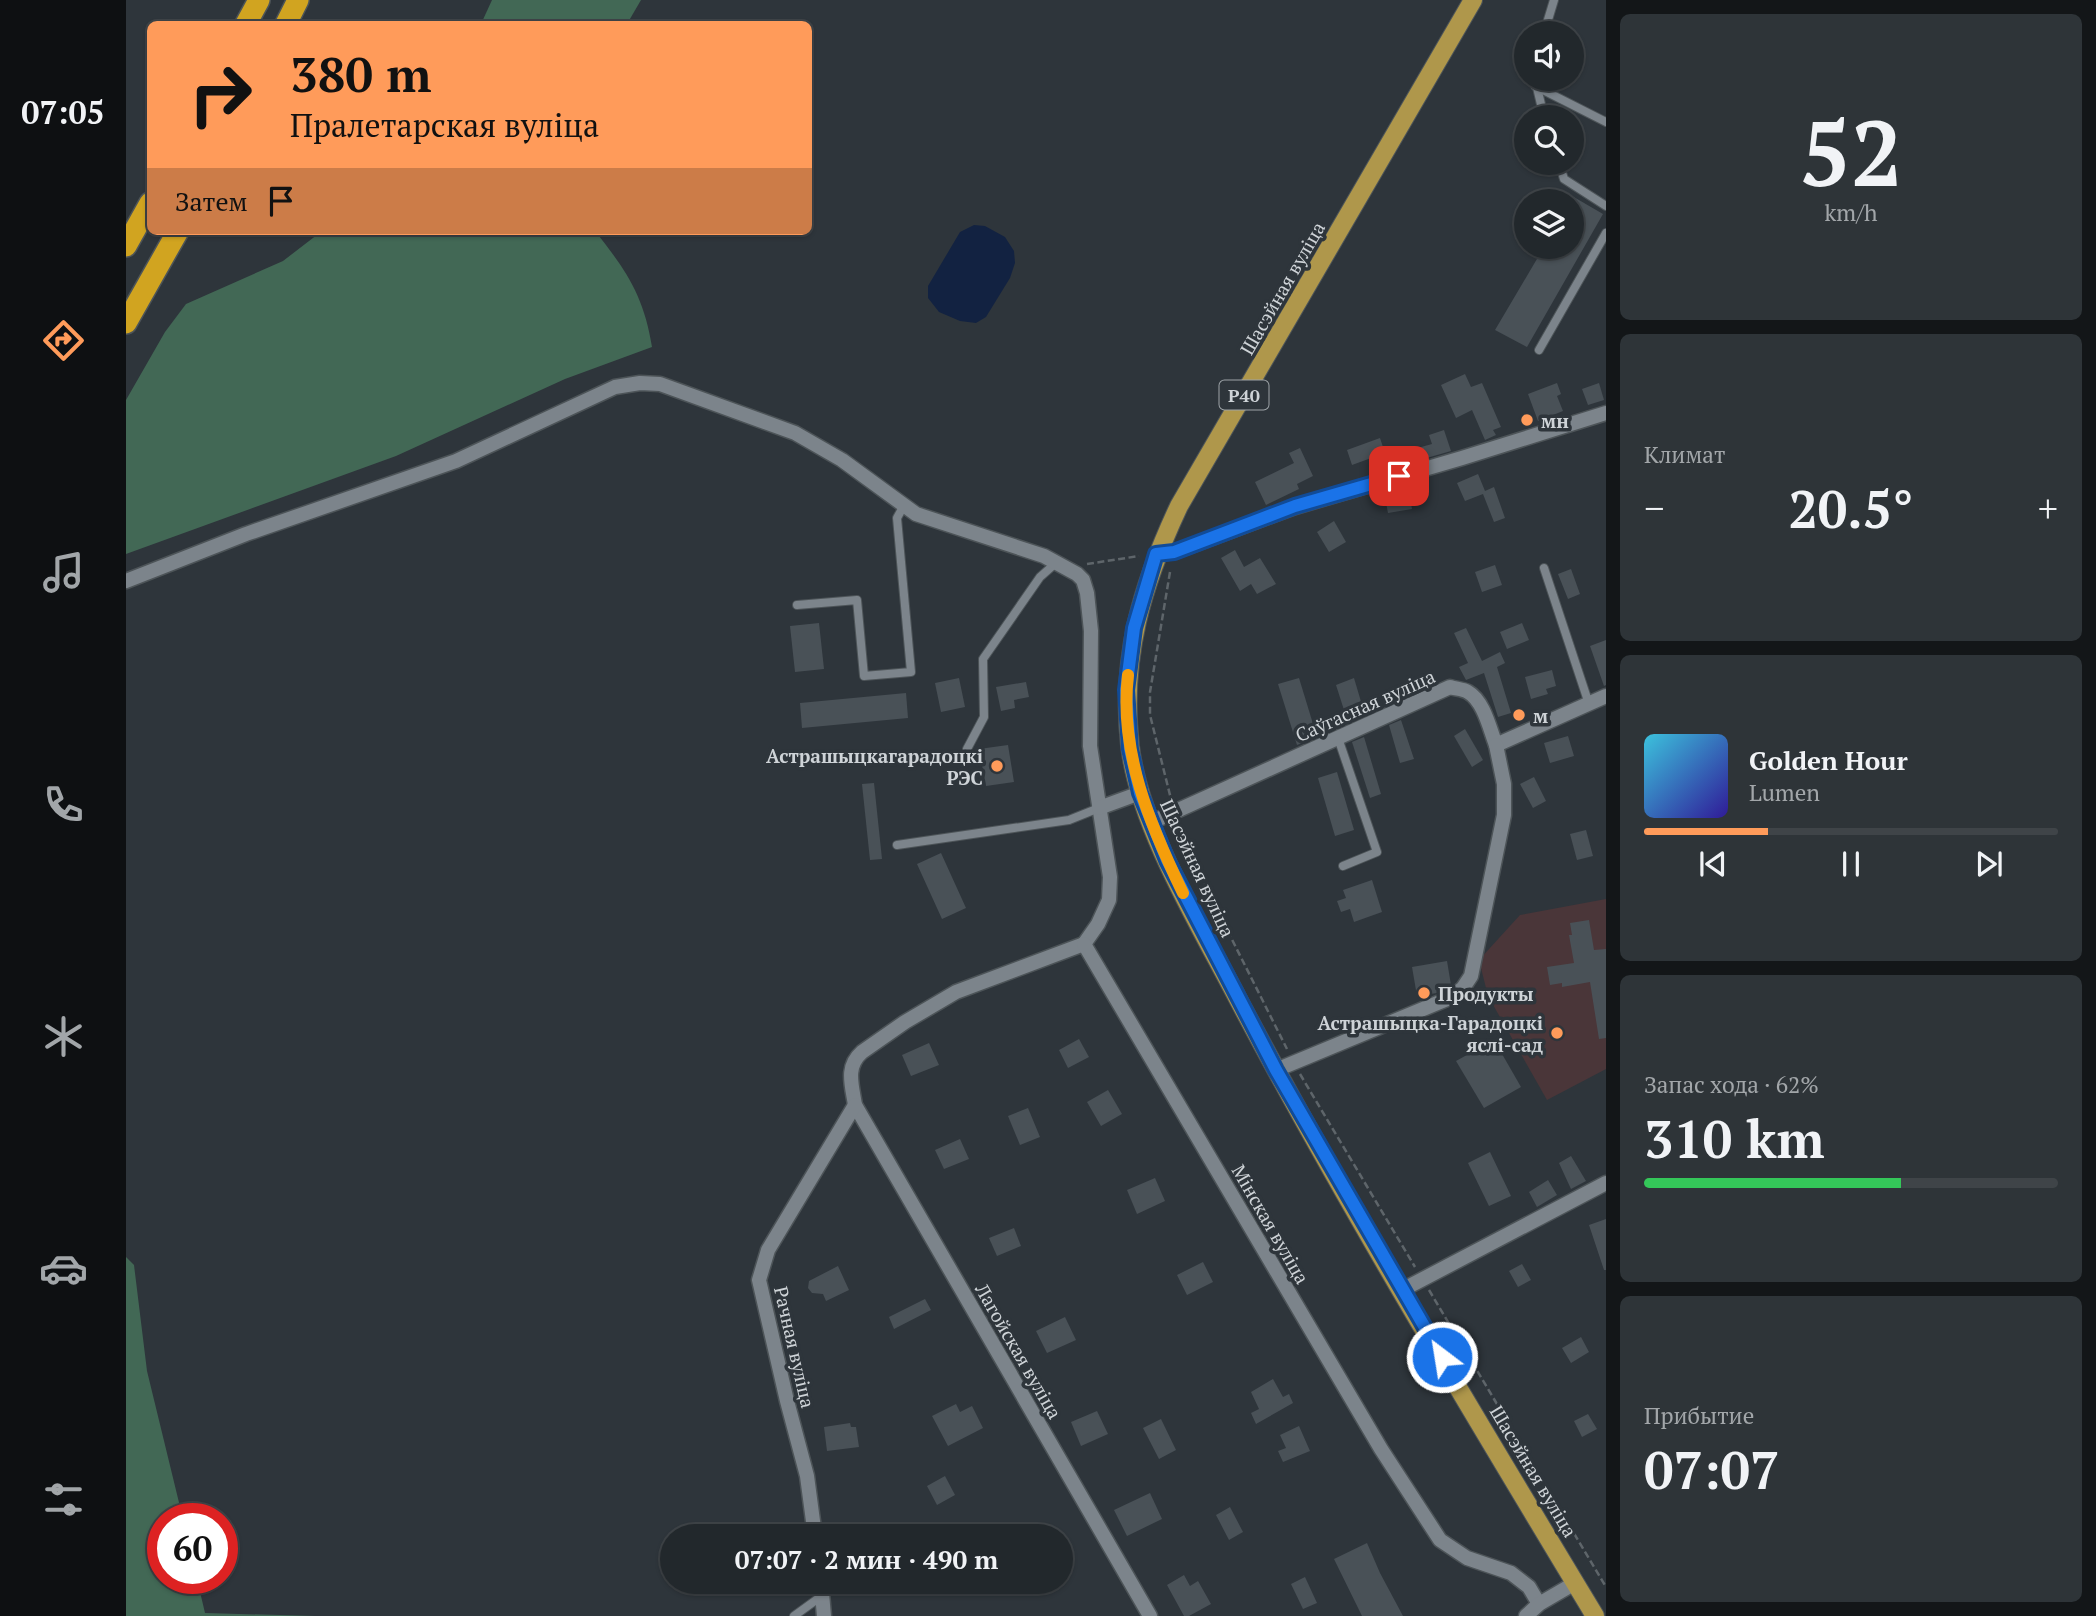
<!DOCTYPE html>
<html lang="ru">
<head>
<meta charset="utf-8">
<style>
	body { margin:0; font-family:"PT Serif",serif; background:#2e3438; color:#f1f3f6; height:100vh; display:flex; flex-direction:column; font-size:26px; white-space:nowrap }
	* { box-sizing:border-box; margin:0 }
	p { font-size:23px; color:#a2a6a9 }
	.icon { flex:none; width:38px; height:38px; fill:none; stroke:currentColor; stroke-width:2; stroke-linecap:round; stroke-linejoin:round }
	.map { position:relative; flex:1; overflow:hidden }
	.details { display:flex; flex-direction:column; gap:14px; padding:14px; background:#131618; width:490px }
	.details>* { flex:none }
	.hud { position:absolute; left:21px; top:21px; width:665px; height:214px; border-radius:10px; box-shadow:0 2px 5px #0004,0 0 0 2px #3f4448; background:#ff9b5a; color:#111; overflow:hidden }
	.buttons { position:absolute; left:1388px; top:21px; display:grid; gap:14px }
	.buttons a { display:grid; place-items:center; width:70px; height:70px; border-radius:50%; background:#22282c; box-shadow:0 2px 5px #0004,0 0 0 2px #3f4448; font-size:35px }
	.speed { position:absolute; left:21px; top:1503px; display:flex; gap:14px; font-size:35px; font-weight:700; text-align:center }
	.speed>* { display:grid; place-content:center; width:91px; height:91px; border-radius:50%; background:#22282c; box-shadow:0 2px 5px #0004,0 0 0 2px #3f4448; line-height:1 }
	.speed .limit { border:10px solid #d22; background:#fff; color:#111 }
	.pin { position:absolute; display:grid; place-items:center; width:60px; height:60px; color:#fff; margin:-30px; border-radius:14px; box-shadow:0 4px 10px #0006 }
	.me { position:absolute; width:77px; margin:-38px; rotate:329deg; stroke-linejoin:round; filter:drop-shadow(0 0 5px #0008) }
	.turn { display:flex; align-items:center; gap:24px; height:147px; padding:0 28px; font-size:32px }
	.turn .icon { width:91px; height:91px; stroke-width:2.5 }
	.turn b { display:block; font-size:49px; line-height:60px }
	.then { display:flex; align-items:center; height:66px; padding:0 28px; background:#0003; gap:14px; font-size:26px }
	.big { font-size:52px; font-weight:600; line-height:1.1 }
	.details .tile { flex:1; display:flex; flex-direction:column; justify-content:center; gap:10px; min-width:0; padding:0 24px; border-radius:10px; background:#2e3438 }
	.details .dial { align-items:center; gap:0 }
	.dial b { font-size:91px; line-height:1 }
	.song { display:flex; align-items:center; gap:21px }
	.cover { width:84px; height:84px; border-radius:10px; background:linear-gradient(135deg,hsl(190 70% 55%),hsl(250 70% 35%)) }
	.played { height:7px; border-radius:4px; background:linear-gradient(90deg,#ff9b5a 30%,#3f4448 30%) }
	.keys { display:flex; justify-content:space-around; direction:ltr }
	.heat { display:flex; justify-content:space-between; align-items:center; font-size:38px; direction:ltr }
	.charge { height:10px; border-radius:5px; background:linear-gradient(90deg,#34c759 62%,#3f4448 0) }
	.trip { position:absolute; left:534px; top:1524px; width:413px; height:70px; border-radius:35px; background:#22282c; box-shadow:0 2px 5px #0004,0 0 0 2px #3f4448; font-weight:600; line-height:70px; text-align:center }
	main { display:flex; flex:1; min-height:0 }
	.tabs { display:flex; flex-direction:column; width:126px; justify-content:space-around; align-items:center; background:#0e1012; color:#a2a6a9 }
	.tabs .icon { width:49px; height:49px }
	.tabs .selected { color:#ff9b5a }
	.tabs b { font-size:32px; color:#f1f3f6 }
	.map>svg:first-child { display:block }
</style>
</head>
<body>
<main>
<nav class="tabs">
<b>07:05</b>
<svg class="icon selected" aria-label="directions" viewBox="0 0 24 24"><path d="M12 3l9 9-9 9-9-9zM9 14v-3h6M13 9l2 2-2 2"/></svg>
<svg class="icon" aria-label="music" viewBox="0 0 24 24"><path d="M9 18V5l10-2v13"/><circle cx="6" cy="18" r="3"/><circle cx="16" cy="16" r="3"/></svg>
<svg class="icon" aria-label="phone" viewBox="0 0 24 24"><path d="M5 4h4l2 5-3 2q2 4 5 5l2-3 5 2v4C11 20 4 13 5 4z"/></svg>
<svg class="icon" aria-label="climate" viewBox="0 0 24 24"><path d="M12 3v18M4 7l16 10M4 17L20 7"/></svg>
<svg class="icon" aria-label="car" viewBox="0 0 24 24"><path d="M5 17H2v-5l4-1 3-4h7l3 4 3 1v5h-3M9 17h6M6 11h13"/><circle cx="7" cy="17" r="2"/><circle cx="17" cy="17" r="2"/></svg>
<svg class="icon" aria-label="filters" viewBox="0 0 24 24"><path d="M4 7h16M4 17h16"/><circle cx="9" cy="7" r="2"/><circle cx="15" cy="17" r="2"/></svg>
</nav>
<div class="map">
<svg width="1480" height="1616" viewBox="0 0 1480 1616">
	<rect width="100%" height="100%" fill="#2e353b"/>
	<path fill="#4a3639" d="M1480 899V1069L1421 1100 1362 996 1353 960 1394 915Z"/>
	<g fill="#426855">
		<path d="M366 0H515L501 24H355Z"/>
		<path d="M196 231H469C500 270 518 296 526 347L439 379 270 456 0 554V400L39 332 60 304 157 261Z"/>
		<path d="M0 1257 8 1265 21 1371 57 1519H37V1578L71 1579 79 1613 190 1616H0Z"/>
	</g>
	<path fill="#122241" d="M848 225 859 226 879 237 888 251 889 263 884 278 860 317 850 323 834 321 813 312 802 298V286L834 232Z"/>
	<g fill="#495157">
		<path d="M1446 196 1477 214 1401 347 1369 330 1418 247H1446Z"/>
		<path d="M1339 374 1345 387 1356 383 1375 427 1367 430 1370 435 1359 440 1346 410 1330 418 1315 385Z"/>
		<path d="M1431 383 1435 394 1431 396 1437 411 1412 421 1402 394Z"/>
		<path d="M1473 383 1478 400 1462 405 1456 389Z"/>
		<path d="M1318 430 1325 451 1273 466 1270 454 1306 444 1303 435Z"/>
		<path d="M1254 438 1259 453 1226 465 1221 450Z"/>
		<path d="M1174 448 1187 476 1171 484 1173 489 1140 505 1129 482 1168 463 1163 453Z"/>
		<path d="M1352 474 1359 491 1368 487 1379 518 1368 522 1357 494 1339 501 1331 483Z"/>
		<path d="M1283 493 1286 509 1262 513 1259 497Z"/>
		<path d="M1208 521 1220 542 1203 552 1191 532Z"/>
		<path d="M1109 550 1118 567 1134 558 1150 584 1131 594 1125 584 1114 591 1095 558Z"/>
		<path d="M1369 565 1376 585 1356 592 1349 572Z"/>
		<path d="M1445 569 1454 594 1442 599 1432 574Z"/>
		<path d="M693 623 698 669 669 672 664 626Z"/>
		<path d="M1396 623 1403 640 1381 649 1374 632Z"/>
		<path d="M1340 628 1356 661 1374 652 1379 663 1371 667 1385 713 1372 717 1358 673 1340 680 1333 667 1342 663 1328 633Z"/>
		<path d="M1480 640V685L1478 686 1464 646Z"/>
		<path d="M1426 670 1430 686 1420 689 1422 694 1405 699 1399 677Z"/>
		<path d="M833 678 839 707 815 712 809 683Z"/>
		<path d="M1173 678 1191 737 1171 745 1152 684Z"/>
		<path d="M1228 678 1236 705 1218 710 1210 685Z"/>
		<path d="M900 682 903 697 888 700 889 708 875 711 870 687Z"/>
		<path d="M780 693 782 718 676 728 674 703Z"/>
		<path d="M1275 720 1288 759 1274 763 1263 725Z"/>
		<path d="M1339 729 1357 760 1346 767 1328 736Z"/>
		<path d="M1442 736 1448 756 1424 763 1418 743Z"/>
		<path d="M1238 737 1255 794 1244 798 1226 742Z"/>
		<path d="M882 745 888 782 860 786 853 749Z"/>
		<path d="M1211 772 1228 830 1209 836 1192 778Z"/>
		<path d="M1408 777 1420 801 1407 808 1394 784Z"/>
		<path d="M748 783 756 859 744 860 736 784Z"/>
		<path d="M1460 830 1467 856 1451 860 1444 834Z"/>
		<path d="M815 853 840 908 816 919 791 864Z"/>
		<path d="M1246 880 1256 912 1228 922 1224 909 1215 912 1211 901 1220 898 1217 890Z"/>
		<path d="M1463 920 1468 950 1480 949V1038L1473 1039 1464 982 1436 987V983L1424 985 1421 967 1448 963 1443 935H1446L1444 923Z"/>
		<path d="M1321 961 1325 985 1311 993 1291 996 1286 967Z"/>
		<path d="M953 1039 963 1057 942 1068 933 1050Z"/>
		<path d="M1368 1040 1395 1087 1358 1108 1330 1061Z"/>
		<path d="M803 1043 813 1065 785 1076 776 1055Z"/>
		<path d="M982 1090 996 1114 975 1126 961 1102Z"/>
		<path d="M902 1108 914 1137 894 1145 882 1116Z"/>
		<path d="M834 1139 843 1159 818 1169 809 1150Z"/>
		<path d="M1364 1152 1385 1196 1363 1206 1342 1163Z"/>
		<path d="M1445 1156 1460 1181 1445 1189 1433 1163Z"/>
		<path d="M1029 1178 1039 1201 1011 1214 1001 1190Z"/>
		<path d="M1422 1180 1431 1195 1411 1207 1403 1192Z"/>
		<path d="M1480 1219V1270H1478L1463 1225Z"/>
		<path d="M888 1228 895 1246 871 1256 863 1238Z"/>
		<path d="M1077 1262 1087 1282 1061 1295 1051 1275Z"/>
		<path d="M1396 1264 1405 1280 1392 1287 1383 1271Z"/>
		<path d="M712 1266 723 1290 700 1301 697 1294 686 1293 682 1288 683 1281Z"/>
		<path d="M799 1299 805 1310 768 1329 763 1317Z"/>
		<path d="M939 1317 950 1340 921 1353 910 1331Z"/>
		<path d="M1455 1337 1463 1352 1445 1363 1436 1348Z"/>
		<path d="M1147 1379 1157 1397 1163 1394 1167 1403 1130 1424 1125 1413 1133 1409 1125 1392Z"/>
		<path d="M830 1404 834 1412 846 1406 857 1428 822 1446 806 1416Z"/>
		<path d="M971 1411 982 1434 955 1446 945 1422Z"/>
		<path d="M1462 1414 1471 1429 1456 1437 1448 1421Z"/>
		<path d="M1035 1419 1050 1450 1033 1459 1017 1428Z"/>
		<path d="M724 1423 725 1427H730L733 1447 701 1451 698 1427Z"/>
		<path d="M1173 1426 1184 1451 1157 1462 1152 1451 1160 1448 1154 1435Z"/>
		<path d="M819 1476 829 1495 811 1505 801 1486Z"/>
		<path d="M1024 1493 1036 1519 1001 1536 988 1510Z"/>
		<path d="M1104 1507 1117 1532 1103 1540 1090 1515Z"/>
		<path d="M1241 1543 1254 1573 1277 1616H1236L1208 1559Z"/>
		<path d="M1058 1575 1064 1586 1072 1581 1085 1604 1063 1616H1058L1041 1585Z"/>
		<path d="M1179 1577 1191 1603 1177 1609 1165 1584Z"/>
	</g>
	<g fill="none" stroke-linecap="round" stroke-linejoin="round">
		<g stroke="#4d5458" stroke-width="10">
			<g id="lane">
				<path d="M1418 33 1428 0"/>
				<path d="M1409 79 1418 117"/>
				<path d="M1409 86 1480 122"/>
				<path d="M1433 163 1438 179 1480 206"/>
				<path d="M1413 350 1480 233"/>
				<path d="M1418 568 1463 704"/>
				<path d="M671 605 731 600 738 676 785 672 771 518 777 507"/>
				<path d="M1212 738 1251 852 1217 866"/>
				<path d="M841 749 858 717 857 659 914 577 931 562"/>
				<path d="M771 845 943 820 973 808"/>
				<path d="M668 1616 697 1595"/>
			</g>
		</g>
		<g stroke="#4d5458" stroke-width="17">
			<g id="street">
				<path d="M1030 554 1048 552 1169 507 1336 458 1480 413"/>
				<path d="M0 581 120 534 330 461 489 387 514 383 534 384 669 433 716 460 790 514 918 556 951 574 957 580 961 593 965 631 964 746 984 877 983 900 972 924 958 944"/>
				<path d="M973 808 1014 793"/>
				<path d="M1026 822 1324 687C1330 689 1337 689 1342 692 1358 701 1364 730 1370 745L1480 696"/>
				<path d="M958 944 830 992 779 1022 736 1052C719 1067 726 1085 729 1105L1024 1616"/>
				<path d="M958 944 1255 1449 1314 1540 1341 1558 1385 1573 1403 1587 1413 1604"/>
				<path d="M1150 1070 1326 997 1337 988 1345 976 1378 815V784L1370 745"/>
				<path d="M1276 1290 1480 1183"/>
				<path d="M689 1536 681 1476 661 1401 633 1280 642 1250 729 1105"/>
				<path d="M695 1582 698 1616"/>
				<path d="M1400 1616 1413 1604 1449 1583"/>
			</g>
		</g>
		<g stroke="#4d5458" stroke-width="20">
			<path id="primary" d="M1347 0 1053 506C1016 585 994 657 1004 746 1013 825 1074 926 1111 997 1222 1207 1346 1412 1469 1616"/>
		</g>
		<g stroke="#4d5458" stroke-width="24">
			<g id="highway">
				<path d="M120 24 133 0"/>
				<path d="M160 24 172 0"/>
				<path d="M0 246 24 203"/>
				<path d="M0 323 52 231"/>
			</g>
		</g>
		<g stroke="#5e656a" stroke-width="2.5" stroke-dasharray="7 3.5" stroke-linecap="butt">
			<path d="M961 564 1013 556"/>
			<path d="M1044 572 1024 692V715L1045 799"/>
			<path d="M1053 826 1063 854 1161 1049"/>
			<path d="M1174 1074 1289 1267"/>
			<path d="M1303 1290 1480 1587"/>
		</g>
		<use href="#lane" stroke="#7c848b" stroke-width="8"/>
		<use href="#street" stroke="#7c848b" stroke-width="14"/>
		<use href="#primary" stroke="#af974b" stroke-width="18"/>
		<use href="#highway" stroke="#d1a420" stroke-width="21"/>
	</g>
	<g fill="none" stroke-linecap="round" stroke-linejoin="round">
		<g stroke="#114b97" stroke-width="18">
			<path id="route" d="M1273 476 1169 506 1048 552 1030 554 1008 628 1000 690 1004 749 1014 793 1041 860 1150 1070 1316 1357"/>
		</g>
		<use href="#route" stroke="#1a73e8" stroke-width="12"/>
		<path stroke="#f59e0b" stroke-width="12" d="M1002 675C993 752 1024 825 1057 893"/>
	</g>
	<g fill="#ff9b5a" stroke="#2e353b" stroke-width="2.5">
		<circle cx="1401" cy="420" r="7"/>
		<circle cx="1393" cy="715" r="7"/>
		<circle cx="871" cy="766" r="7"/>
		<circle cx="1298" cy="993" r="7"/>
		<circle cx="1431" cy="1033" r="7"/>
	</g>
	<g text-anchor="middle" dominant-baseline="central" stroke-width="7" stroke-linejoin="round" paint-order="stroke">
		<rect fill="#2e353b" stroke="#9ea4a8" stroke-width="2" x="1093.5" y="380.5" width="49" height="29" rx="5"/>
		<g font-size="18" font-weight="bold" fill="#ced3d7">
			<text x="1118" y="395">Р40</text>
		</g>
		<g font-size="19" fill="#ced3d7" stroke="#2e353b">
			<text transform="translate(1156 288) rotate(-60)">Шасэйная вуліца</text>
			<text transform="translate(1239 705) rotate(-24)">Саўгасная вуліца</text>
			<text transform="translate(1072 868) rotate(65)">Шасэйная вуліца</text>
			<text transform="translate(1145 1224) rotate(60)">Мінская вуліца</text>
			<text transform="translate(669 1347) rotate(77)">Рачная вуліца</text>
			<text transform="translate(893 1351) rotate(60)">Лагойская вуліца</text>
			<text transform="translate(1408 1471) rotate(59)">Шасэйная вуліца</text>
		</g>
		<g font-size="19" font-weight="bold" fill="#ced3d7" stroke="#2e353b" text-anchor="start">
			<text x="1415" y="420">мн</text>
			<text x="1407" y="715">м</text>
			<text x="857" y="755" text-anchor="end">Астрашыцкагарадоцкі<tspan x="857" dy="22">РЭС</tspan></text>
			<text x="1312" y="993">Продукты</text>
			<text x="1417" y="1022" text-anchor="end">Астрашыцка-Гарадоцкі<tspan x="1417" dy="22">яслі-сад</tspan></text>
		</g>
	</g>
</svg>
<div class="buttons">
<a><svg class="icon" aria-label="sound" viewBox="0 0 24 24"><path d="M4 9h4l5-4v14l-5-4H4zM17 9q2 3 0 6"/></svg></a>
<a><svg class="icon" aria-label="search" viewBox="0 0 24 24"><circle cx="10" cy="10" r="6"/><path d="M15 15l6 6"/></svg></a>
<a><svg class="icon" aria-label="layers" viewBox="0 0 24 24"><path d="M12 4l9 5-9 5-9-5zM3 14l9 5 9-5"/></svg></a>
</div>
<div class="speed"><div class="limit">60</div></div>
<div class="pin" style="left:1273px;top:476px;background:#d93025"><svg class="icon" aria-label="arrive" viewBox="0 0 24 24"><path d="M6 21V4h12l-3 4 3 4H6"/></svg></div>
<svg class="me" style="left:1316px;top:1357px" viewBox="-20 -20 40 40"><circle r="17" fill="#1a73e8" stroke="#fff" stroke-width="3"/><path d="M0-11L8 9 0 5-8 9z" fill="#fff"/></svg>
<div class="trip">07:07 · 2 мин · 490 m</div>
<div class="hud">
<div class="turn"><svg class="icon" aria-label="right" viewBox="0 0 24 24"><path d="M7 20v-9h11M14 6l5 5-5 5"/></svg><div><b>380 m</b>Пралетарская вуліца</div></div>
<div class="then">Затем<svg class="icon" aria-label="arrive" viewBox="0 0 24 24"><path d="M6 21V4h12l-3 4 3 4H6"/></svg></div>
</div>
</div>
<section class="details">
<div class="tile dial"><b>52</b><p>km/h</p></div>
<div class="tile"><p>Климат</p>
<div class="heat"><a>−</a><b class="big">20.5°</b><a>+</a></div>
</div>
<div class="tile">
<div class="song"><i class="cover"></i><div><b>Golden Hour</b><p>Lumen</p></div></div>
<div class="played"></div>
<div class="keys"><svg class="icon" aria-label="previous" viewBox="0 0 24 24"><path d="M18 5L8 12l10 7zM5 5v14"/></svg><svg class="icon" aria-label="pause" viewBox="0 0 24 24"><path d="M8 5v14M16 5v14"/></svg><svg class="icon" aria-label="next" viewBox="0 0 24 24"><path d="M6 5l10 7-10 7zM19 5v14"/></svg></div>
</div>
<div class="tile"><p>Запас хода · 62%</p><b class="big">310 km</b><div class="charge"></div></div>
<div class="tile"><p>Прибытие</p><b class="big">07:07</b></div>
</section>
</main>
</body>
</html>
